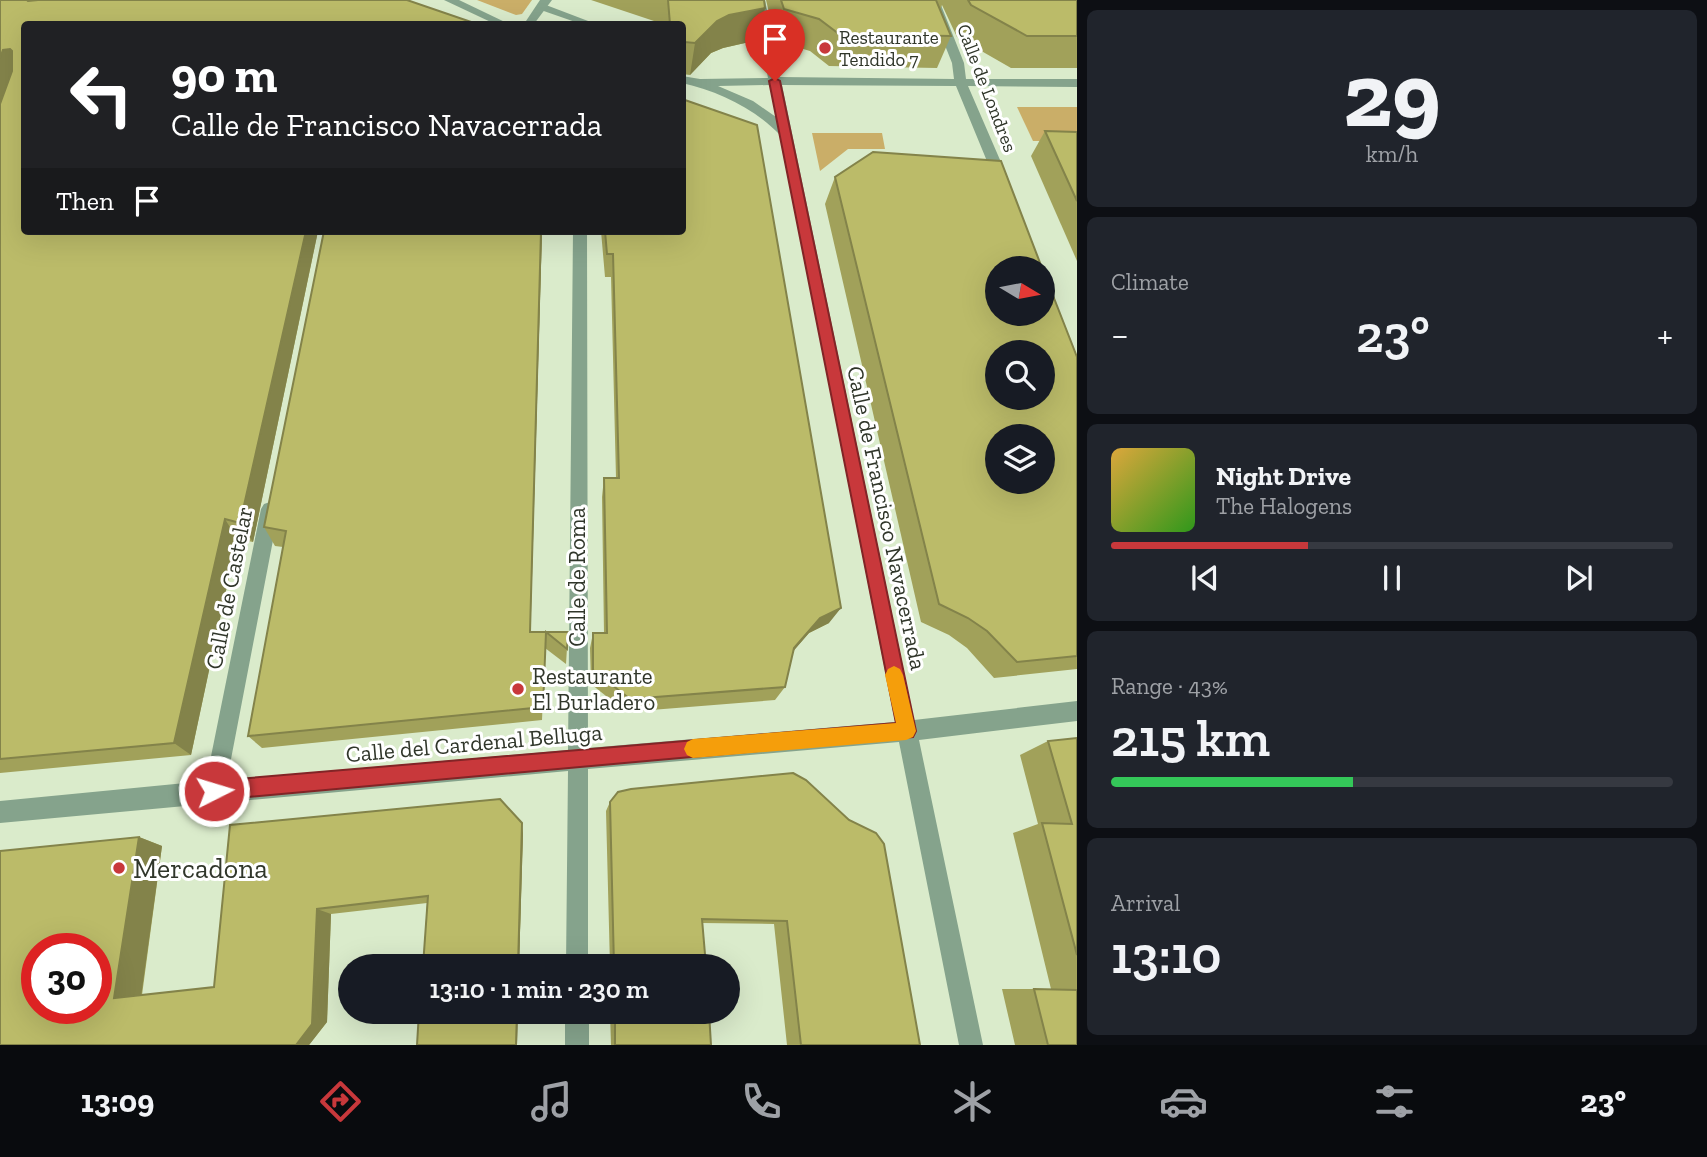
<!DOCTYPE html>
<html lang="en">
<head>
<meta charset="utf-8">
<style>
	body { margin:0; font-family:"Zilla Slab",serif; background:#20242c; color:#f1f3f6; height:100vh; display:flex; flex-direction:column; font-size:26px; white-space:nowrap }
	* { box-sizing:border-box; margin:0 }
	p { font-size:23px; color:#9ea1a6 }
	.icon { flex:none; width:38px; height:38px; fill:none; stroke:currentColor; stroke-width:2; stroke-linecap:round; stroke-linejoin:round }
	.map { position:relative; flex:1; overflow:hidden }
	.side { display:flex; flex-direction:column; gap:10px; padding:10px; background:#0d0f14; width:630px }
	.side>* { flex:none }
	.top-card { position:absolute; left:21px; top:21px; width:665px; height:214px; border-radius:7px; box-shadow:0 7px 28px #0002; background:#202124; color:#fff; overflow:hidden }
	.needle { width:46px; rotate:100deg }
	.controls { position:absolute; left:985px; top:256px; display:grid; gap:14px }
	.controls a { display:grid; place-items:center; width:70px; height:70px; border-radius:50%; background:#171b24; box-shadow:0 7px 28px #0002; font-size:35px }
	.speed { position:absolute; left:21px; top:933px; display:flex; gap:14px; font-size:35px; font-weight:700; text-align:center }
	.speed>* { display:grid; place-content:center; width:91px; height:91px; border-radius:50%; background:#171b24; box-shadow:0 7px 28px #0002; line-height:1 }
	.speed .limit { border:10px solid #d22; background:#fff; color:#111 }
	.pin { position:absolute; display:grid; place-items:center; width:60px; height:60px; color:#fff; margin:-72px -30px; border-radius:50% 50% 50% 0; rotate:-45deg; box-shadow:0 0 7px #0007 }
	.pin .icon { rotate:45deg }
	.me { position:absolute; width:77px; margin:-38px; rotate:85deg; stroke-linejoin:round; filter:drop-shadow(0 0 5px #0008) }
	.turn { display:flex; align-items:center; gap:24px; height:147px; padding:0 35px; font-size:32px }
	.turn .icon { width:91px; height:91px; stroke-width:2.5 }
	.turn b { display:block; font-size:49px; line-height:60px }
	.then { display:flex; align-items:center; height:66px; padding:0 35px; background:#0003; gap:14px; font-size:26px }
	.big { font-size:52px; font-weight:600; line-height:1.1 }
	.side .widget { flex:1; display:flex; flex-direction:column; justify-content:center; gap:10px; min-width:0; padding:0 24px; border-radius:10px; background:#20242c }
	.side .dial { align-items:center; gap:0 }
	.dial b { font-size:91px; line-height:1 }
	.song { display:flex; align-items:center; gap:21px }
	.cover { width:84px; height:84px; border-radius:10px; background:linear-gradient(135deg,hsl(40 70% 55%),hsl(110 70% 35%)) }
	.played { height:7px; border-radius:4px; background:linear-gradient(90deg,#c8383b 35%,#363941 35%) }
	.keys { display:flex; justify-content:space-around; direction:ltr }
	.heat { display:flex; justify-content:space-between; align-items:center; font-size:38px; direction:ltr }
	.charge { height:10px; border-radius:5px; background:linear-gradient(90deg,#34c759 43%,#363941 0) }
	.trip { position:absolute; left:338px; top:954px; width:402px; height:70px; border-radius:35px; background:#171b24; box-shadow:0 7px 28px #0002; font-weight:600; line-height:70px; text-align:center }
	.dock { display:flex; height:112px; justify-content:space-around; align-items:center; background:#090b0e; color:#9ea1a6 }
	.dock .icon { width:49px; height:49px }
	.dock .selected { color:#c8383b }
	.dock b { font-size:32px; color:#f1f3f6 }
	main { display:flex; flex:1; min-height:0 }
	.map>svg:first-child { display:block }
</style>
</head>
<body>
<main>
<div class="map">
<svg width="1077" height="1045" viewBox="0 0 1077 1045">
	<rect width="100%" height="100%" fill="#daebcb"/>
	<g fill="#caae68">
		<path d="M477 0H532L522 14 516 15Z"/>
		<path d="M1017 107H1077V141H1033Z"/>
		<path d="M812 133H882L885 149H848L820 171Z"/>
	</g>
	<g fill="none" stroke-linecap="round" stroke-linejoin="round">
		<path fill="#85a38c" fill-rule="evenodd" d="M538 5H546L596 24H581L538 9Z"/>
		<g fill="#85a38c" fill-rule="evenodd">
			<path d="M444 0H459L509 24H495Z"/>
			<path d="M540 0H552L534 24H524Z"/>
			<path d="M753 0H765L780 77 954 79 952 63 927 0H939L964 63 966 79H1077V87L968 86 1010 183 1003 187 996 183 956 86 782 85 914 720 1077 701V721L919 740 983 1045H959L899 742 588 769V966H566L568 771 0 823V801L206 781 261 509 264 504 270 502 276 504 279 509 227 780 568 750 573 231H587L588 748 895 722 780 135C754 108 718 91 682 83V76L700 79 768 78ZM770 85 776 117 753 101 718 86Z"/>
			<rect x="565" y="1012" width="24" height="33"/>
		</g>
	</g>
	<g fill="#a1a15a">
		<path d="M0 0 24 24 318 231 253 542 237 539 191 755 0 773Z"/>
		<path d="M591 0H764L765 8 758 40 723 48 711 53 690 75 682 74V24H663Z"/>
		<path d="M766 0H1077V68H1011L957 37 942 5 940 10 951 36 937 68 829 66 810 51 776 41Z"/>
		<path d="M1045 131 1077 132V261L1031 156Z"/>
		<path d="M835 177 1077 357V669L994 678 967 648 949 635 921 622 825 204Z"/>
		<path d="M542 231 530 632H568L566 664 545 648 542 720 262 748 248 736 283 547 275 546 264 527Z"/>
		<path d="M601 231H682L829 623 809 633 793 651 785 687 775 700 626 712 591 684 590 648 593 633H604L602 497 604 478H616L611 277H605Z"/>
		<path d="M1077 738V1045H1015L1002 989H1051L1013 833 1038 824 1020 755 1048 741Z"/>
		<path d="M610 802 849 820 920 1045H787L774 924 702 923 706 966H610L606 811Z"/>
		<path d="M230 825 523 833 519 966H423L427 903 331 914 327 1022 309 1045H0L139 837 162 846 142 995 214 987Z"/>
		<path d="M610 1012H709L711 1045H611Z"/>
	</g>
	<g fill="#83834a">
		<path d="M765 8 758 40 723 48 711 53 690 75 695 43 717 21 729 15Z"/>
		<path d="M10 49 24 74 0 123V58L3 50Z"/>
		<path d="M306 231H318L253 542 240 523Z"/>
		<path d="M541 231H542L530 647V632Z"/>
		<path d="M225 519 237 539 191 755 174 743Z"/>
		<path d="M841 608 829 623 809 633 784 662 794 648 820 618Z"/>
		<path d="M522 823 523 833 519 966H518Z"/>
		<path d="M139 837 162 846 141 997 114 998Z"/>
		<path d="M317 909 331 914 327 1022 309 1045H296Z"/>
		<path d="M517 1012H518L517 1045H516Z"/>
	</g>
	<g fill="#bbbb69" stroke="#83834a" stroke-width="2" fill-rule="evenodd">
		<path d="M0 0H27L28 1 38 0H407L477 24H24V231H306L240 523 225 519 174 743 0 759V104L12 71V51L10 49 3 50 0 58Z"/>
		<path d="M668 0H764L765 8 729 15 717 21 695 43 685 42V52L682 55V24H670Z"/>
		<path d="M781 0H936L951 36 839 34 819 19 784 9Z"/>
		<path d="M968 0H1077V36H1027L971 5Z"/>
		<path d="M682 99 757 125 841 608 820 618 794 648 785 687 630 699 593 670V633H607L604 478H619L613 254H607L605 231H682Z"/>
		<path d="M1045 131 1077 132V201Z"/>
		<path d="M873 152 1001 161 1042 268H998V313H1043V270L1077 357V656L1017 662 987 631 968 618 939 604 835 177ZM998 352H1043V397H998ZM998 436H1043V481H998Z"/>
		<path d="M324 231H541L530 632H568L567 649 546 632 543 707 248 736 286 531 264 527Z"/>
		<path d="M1077 738V955L1042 823 1072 824 1048 741Z"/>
		<path d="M793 773 806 780 849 820 876 833 884 844 920 1045H801L787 921 702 919 706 966H614L610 802 618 792 631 789Z"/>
		<path d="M500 799 522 823 518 966H423L428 896 317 909 312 1024 296 1045H0V851L139 837 114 998 214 987 230 825ZM37 948H96V1008H37Z"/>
		<path d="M1034 989 1077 990V1045H1048Z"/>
		<path d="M419 1012H517L516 1045H417Z"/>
		<path d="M615 1012H709L711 1045H615Z"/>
	</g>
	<path fill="#c8383b" stroke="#822426" stroke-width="2" d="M775 78 780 81 916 731 913 737 214 800 207 798 204 791 207 784 214 781 896 723 769 81Z"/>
	<path fill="#f59e0b" d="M894 666 900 669 903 675 916 731 913 737 906 740 693 758 687 755 684 749 687 742 693 739 896 723 885 675 888 669Z"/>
	<g fill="#c8383b" stroke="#fff" stroke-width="2.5">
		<circle cx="825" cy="48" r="7"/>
		<circle cx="518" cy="689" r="7"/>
		<circle cx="119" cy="868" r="7"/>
	</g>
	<g text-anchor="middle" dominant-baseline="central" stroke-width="6" stroke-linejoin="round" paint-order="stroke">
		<g font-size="19" fill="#30362a" stroke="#fff" text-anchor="start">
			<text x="839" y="37">Restaurante<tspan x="839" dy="22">Tendido 7</tspan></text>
		</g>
		<g font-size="19" fill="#30362a" stroke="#fff">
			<text transform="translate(987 88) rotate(69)">Calle de Londres</text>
		</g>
		<g font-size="23" fill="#30362a" stroke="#fff">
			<text transform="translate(887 518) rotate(78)">Calle de Francisco Navacerrada</text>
			<text transform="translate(577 577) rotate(-90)">Calle de Roma</text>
			<text transform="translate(229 588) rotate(-79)">Calle de Castelar</text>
			<text transform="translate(474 743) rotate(-5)">Calle del Cardenal Belluga</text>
		</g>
		<g font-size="23" fill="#30362a" stroke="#fff" text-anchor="start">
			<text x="532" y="676">Restaurante<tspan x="532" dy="26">El Burladero</tspan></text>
		</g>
		<g font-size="28" fill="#30362a" stroke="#fff" text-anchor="start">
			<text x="133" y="868">Mercadona</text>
		</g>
	</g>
</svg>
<div class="controls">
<a><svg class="needle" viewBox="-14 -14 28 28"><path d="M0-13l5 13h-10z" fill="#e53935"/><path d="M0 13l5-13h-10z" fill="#9ea1a6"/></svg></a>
<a><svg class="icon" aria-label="search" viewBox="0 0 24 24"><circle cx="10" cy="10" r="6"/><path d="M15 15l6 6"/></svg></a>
<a><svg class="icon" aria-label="layers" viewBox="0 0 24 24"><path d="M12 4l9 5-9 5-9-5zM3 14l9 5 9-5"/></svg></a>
</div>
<div class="speed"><div class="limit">30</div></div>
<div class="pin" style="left:775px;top:81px;background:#d93025"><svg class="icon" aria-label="arrive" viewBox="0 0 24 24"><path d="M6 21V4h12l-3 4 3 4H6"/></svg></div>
<svg class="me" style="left:214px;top:791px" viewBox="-20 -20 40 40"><circle r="17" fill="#c8383b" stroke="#fff" stroke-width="3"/><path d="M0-11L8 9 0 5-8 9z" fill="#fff"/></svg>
<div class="trip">13:10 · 1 min · 230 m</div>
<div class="top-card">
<div class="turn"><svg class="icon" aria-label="left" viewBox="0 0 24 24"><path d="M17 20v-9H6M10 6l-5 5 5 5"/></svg><div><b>90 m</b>Calle de Francisco Navacerrada</div></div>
<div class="then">Then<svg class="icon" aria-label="arrive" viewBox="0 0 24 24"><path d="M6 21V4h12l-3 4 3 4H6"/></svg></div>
</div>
</div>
<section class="side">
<div class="widget dial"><b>29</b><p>km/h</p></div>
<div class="widget"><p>Climate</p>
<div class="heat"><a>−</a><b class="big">23°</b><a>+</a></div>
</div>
<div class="widget">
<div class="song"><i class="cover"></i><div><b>Night Drive</b><p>The Halogens</p></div></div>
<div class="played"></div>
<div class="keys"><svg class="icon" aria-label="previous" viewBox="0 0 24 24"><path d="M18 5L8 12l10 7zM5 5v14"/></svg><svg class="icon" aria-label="pause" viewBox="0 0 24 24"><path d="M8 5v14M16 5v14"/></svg><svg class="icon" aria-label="next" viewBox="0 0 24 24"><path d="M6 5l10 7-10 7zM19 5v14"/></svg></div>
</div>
<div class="widget"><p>Range · 43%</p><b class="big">215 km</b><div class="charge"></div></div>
<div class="widget"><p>Arrival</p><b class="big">13:10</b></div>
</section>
</main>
<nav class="dock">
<b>13:09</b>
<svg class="icon selected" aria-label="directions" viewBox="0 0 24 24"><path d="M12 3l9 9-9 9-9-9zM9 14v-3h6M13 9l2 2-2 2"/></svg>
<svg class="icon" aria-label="music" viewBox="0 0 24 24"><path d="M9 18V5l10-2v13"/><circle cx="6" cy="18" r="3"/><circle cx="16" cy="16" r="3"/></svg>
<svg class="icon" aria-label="phone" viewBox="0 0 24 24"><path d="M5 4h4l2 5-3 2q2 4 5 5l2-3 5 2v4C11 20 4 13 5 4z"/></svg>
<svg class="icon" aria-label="climate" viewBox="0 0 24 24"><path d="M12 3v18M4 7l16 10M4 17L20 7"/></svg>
<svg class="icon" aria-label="car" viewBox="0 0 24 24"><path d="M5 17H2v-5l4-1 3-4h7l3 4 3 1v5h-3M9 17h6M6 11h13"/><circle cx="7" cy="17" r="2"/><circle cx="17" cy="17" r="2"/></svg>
<svg class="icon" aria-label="filters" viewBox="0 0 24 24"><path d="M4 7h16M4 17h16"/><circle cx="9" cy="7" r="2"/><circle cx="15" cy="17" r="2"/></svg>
<b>23°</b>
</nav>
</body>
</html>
